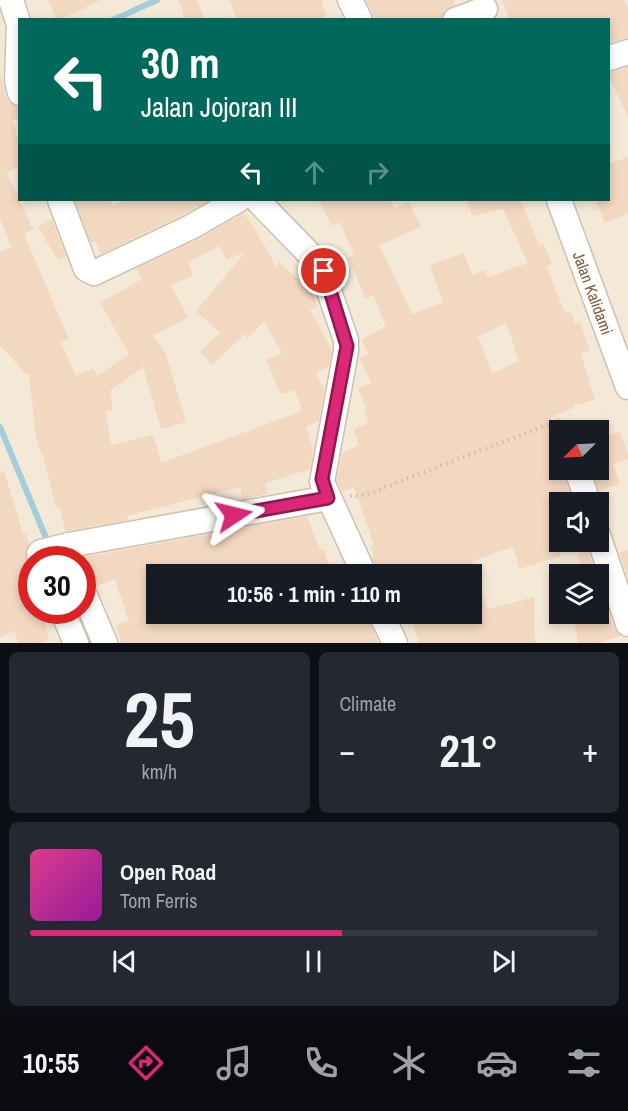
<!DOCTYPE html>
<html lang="en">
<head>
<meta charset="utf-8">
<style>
	body { margin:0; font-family:"Archivo Narrow",sans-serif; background:#242831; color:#f1f3f6; height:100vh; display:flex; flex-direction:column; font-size:22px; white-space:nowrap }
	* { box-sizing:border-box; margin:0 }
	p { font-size:20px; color:#9ea1a6 }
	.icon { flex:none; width:33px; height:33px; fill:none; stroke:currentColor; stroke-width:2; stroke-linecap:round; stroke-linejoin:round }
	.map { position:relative; height:643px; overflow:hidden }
	.details { display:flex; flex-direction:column; gap:9px; padding:9px; background:#0d0f14; flex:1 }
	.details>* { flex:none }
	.guide { position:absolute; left:18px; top:18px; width:592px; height:183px; border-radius:0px; box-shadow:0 3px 9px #0003; background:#00695c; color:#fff; overflow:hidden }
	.needle { width:39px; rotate:246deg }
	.fabs { position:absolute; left:549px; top:420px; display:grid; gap:12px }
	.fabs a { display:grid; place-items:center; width:60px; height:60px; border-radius:0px; background:#171b24; box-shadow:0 3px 9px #0003; font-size:30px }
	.speed { position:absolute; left:18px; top:546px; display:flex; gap:12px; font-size:30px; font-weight:700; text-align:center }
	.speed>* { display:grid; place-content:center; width:78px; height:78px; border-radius:50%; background:#171b24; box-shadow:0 3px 9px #0003; line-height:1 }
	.speed .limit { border:9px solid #d22; background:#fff; color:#111 }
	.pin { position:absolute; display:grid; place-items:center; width:51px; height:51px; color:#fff; margin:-26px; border:3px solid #fff; border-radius:50%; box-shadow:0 2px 6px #0007 }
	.me { position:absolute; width:66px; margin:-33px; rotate:80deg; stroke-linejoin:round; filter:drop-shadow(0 0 4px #0008) }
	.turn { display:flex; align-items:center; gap:21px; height:126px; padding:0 24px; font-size:27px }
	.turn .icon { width:78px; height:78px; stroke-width:2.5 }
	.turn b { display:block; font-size:42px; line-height:51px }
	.lanes { display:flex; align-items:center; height:57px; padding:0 24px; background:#0003; justify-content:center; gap:30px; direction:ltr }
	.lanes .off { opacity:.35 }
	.big { font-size:45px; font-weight:800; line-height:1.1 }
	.details .widget { flex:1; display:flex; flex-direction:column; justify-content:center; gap:9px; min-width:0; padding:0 21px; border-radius:9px; background:#242831 }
	.details .dial { align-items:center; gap:0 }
	.dial b { font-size:78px; line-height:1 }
	.song { display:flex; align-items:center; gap:18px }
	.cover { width:72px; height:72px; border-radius:9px; background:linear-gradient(135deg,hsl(330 70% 55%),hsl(300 70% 35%)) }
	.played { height:6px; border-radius:3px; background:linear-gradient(90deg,#db2777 55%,#363941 55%) }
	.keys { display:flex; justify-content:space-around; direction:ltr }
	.heat { display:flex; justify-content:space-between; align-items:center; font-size:33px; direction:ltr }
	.details .tiles { flex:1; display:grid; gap:9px; grid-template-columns:1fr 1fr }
	.widget:last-child { grid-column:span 2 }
	.trip { position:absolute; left:146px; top:564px; width:336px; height:60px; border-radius:0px; background:#171b24; box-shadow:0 3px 9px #0003; font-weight:800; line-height:60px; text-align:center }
	.menu { display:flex; height:96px; justify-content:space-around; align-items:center; background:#090b0e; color:#9ea1a6 }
	.menu .icon { width:42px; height:42px }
	.menu .on { color:#db2777 }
	.menu b { font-size:27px; color:#f1f3f6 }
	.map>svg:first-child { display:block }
</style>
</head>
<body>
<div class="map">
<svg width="628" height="643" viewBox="0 0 628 643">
	<rect width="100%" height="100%" fill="#fcf6e9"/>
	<path fill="#f4e9d7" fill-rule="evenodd" d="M0 0H628V643H0ZM20 20H609V200H20ZM560 430H598V470H560ZM560 502H598V542H560ZM32 560H82V610H32ZM156 574H471V614H156ZM560 574H598V614H560Z"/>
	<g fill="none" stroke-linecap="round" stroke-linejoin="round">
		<g stroke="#a3cdd8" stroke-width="6">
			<path d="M113 20 157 0"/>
			<path d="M0 427 49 545"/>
			<path d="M76 610 89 643"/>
		</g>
	</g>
	<g fill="#f2d7c1" fill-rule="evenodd">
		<path d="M48 0H101L59 20H57Z"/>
		<path d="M179 0H197L205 20H185Z"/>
		<path d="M230 0H321L326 16 317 20H237Z"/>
		<path d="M366 0H453L455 5 444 10 441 20H376Z"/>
		<path d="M502 0H624L628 9V38L609 43V20H510Z"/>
		<path d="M628 67V117L609 77V72Z"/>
		<path d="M0 72 6 97 10 103 20 109V117L12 121 17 132 15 133 20 143V166L7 172 33 229 24 234 69 339 61 342 76 376 94 368 97 376 129 354 100 303 142 279 137 268 197 240 244 213 266 248 276 267 279 263 311 290 318 307 310 310 332 350 329 366 316 373 324 390 319 421 306 427 313 450 310 469 266 483 268 494 243 499 240 487 127 516 128 520 65 531 60 507 56 508 42 452 40 453 35 430 29 373 26 374 0 345V252L11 247 0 218ZM219 246 227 260 245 252 196 311 220 333 200 352 212 365 245 334 248 338 264 321 282 353 266 360 281 394 295 390 302 411 161 463 153 435 111 445 106 411 113 410 110 391 143 367 161 429 186 422 166 354 153 336 188 317 171 285 193 275 188 263Z"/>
		<path d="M628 157V213L605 223 596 202 609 200V164Z"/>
		<path d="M75 200H110L113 205 125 200H210L184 214 101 254 95 241 91 243Z"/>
		<path d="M319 200H390L394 209 409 202 421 227 379 245 412 314 443 302 430 265 464 253 472 275 485 270 487 277 528 263 503 209 472 216 467 200H520L540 246 544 244 552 264 546 266 565 313 571 311 575 324 580 322 590 351 581 354 595 400 574 405 575 407 551 417 560 444V470H563L573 502H560V556L520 569 513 547 472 561 487 609 534 597 535 643H419L413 625 422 622 419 614H471V574H378L372 557 374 556 371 546 374 545 354 487 342 492 337 480 342 454 359 445 353 429 369 423 364 411 367 410 358 388 371 383 360 358 369 354 361 340 386 326 373 295 365 299 349 257 354 255 340 222 332 226ZM506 323 519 361 492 373 478 336Z"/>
		<path d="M52 220 66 256 58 260 38 227Z"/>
		<path d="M598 429H601L604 437 620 432 628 454V459L613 464 620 484 599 491 592 470H598Z"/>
		<path d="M4 471 23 534 26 533 29 544 25 551 27 565 32 571V610H41L49 640 39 643H18L15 631 0 637V472Z"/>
		<path d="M307 516 320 550 324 549 330 571 345 566 349 574H156V614H367L378 643H121L116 625 129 621 115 579 96 586 91 578 82 575 85 557Z"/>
		<path d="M628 550V579L619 552Z"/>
		<path d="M588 551 596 574H583L577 554Z"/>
		<path d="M598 581 614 629 621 636 597 643H578L573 614H598Z"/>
	</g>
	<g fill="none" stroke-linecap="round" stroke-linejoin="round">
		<g stroke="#cfbfae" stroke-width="27">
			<g id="minor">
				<path d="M11 0 19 25 17 80 20 93"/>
				<path d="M350 0 360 20"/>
				<path d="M455 20 485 9"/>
				<path d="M609 58 628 52"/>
				<path d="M60 200 86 269 94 273 191 227 238 200"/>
				<path d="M257 200 320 265 346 340V351L322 482 364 574"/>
				<path d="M559 200 628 387"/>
				<path d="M577 470 588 502"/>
				<path d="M598 535 628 624"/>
				<path d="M41 560 39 554 41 552 69 545"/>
				<path d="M71 560 69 545 328 498"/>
				<path d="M82 589 105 643"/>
				<path d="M62 610 76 643"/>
				<path d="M381 614 395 643"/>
			</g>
		</g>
		<path stroke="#d7baa3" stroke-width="4" stroke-dasharray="1.5 4.5" stroke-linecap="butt" d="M350 496 365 495 560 420 564 430"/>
		<use href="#minor" stroke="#fff" stroke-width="24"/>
	</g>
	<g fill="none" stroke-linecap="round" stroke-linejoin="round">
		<g stroke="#8e194d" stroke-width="15">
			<path id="route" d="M234 515 328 498 322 479 347 346 324 271"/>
		</g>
		<use href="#route" stroke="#db2777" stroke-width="10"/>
	</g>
	<g text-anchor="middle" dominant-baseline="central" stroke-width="4.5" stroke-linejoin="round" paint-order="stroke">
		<g font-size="16" fill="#775e4c" stroke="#fffaf0">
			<text transform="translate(593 293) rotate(70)">Jalan Kalidami</text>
		</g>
	</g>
</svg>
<div class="fabs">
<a><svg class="needle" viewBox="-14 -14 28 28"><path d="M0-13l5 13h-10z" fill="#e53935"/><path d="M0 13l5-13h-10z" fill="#9ea1a6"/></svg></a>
<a><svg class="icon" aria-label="sound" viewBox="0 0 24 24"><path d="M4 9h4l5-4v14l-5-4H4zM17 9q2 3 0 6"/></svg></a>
<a><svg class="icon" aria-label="layers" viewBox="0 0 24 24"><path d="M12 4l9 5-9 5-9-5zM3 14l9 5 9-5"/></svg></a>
</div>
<div class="speed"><div class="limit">30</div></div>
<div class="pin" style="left:324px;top:271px;background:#d93025"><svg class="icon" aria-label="arrive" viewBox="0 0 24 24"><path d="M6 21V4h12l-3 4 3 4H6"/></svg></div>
<svg class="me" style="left:234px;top:515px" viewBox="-20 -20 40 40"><path d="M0-17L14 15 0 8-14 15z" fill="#db2777" stroke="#fff" stroke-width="4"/></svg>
<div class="trip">10:56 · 1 min · 110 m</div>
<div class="guide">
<div class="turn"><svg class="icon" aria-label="left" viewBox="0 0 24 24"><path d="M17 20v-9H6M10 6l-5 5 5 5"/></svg><div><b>30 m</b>Jalan Jojoran III</div></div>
<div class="lanes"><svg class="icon" aria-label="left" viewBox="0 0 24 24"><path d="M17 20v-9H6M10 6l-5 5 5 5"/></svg><svg class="icon off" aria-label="ahead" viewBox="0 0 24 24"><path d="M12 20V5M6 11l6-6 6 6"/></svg><svg class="icon off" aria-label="right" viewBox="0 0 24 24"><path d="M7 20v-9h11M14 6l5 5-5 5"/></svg></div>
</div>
</div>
<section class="details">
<div class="tiles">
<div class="widget dial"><b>25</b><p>km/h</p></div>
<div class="widget"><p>Climate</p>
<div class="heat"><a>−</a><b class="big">21°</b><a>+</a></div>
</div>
<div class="widget">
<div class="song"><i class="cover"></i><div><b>Open Road</b><p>Tom Ferris</p></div></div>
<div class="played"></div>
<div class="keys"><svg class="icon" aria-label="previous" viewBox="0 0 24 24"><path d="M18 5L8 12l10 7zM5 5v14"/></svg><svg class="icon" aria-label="pause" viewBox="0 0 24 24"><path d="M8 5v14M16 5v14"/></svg><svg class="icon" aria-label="next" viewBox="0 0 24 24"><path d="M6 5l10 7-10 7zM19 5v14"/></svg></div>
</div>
</div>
</section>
<nav class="menu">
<b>10:55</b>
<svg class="icon on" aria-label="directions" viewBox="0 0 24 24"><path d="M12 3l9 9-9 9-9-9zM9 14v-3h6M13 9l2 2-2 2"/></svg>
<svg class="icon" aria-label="music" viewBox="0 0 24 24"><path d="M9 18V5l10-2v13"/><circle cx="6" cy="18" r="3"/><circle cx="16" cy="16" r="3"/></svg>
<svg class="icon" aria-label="phone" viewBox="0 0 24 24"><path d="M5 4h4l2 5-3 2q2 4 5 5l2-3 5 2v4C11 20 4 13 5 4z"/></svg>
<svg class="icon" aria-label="climate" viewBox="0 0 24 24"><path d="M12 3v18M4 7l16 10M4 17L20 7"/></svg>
<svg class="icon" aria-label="car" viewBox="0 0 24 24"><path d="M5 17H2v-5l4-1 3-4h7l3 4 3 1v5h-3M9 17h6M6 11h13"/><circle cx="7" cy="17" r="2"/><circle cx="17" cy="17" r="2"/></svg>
<svg class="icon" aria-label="filters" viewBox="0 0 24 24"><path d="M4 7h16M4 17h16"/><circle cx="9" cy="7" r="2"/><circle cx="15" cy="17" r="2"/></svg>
</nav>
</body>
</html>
